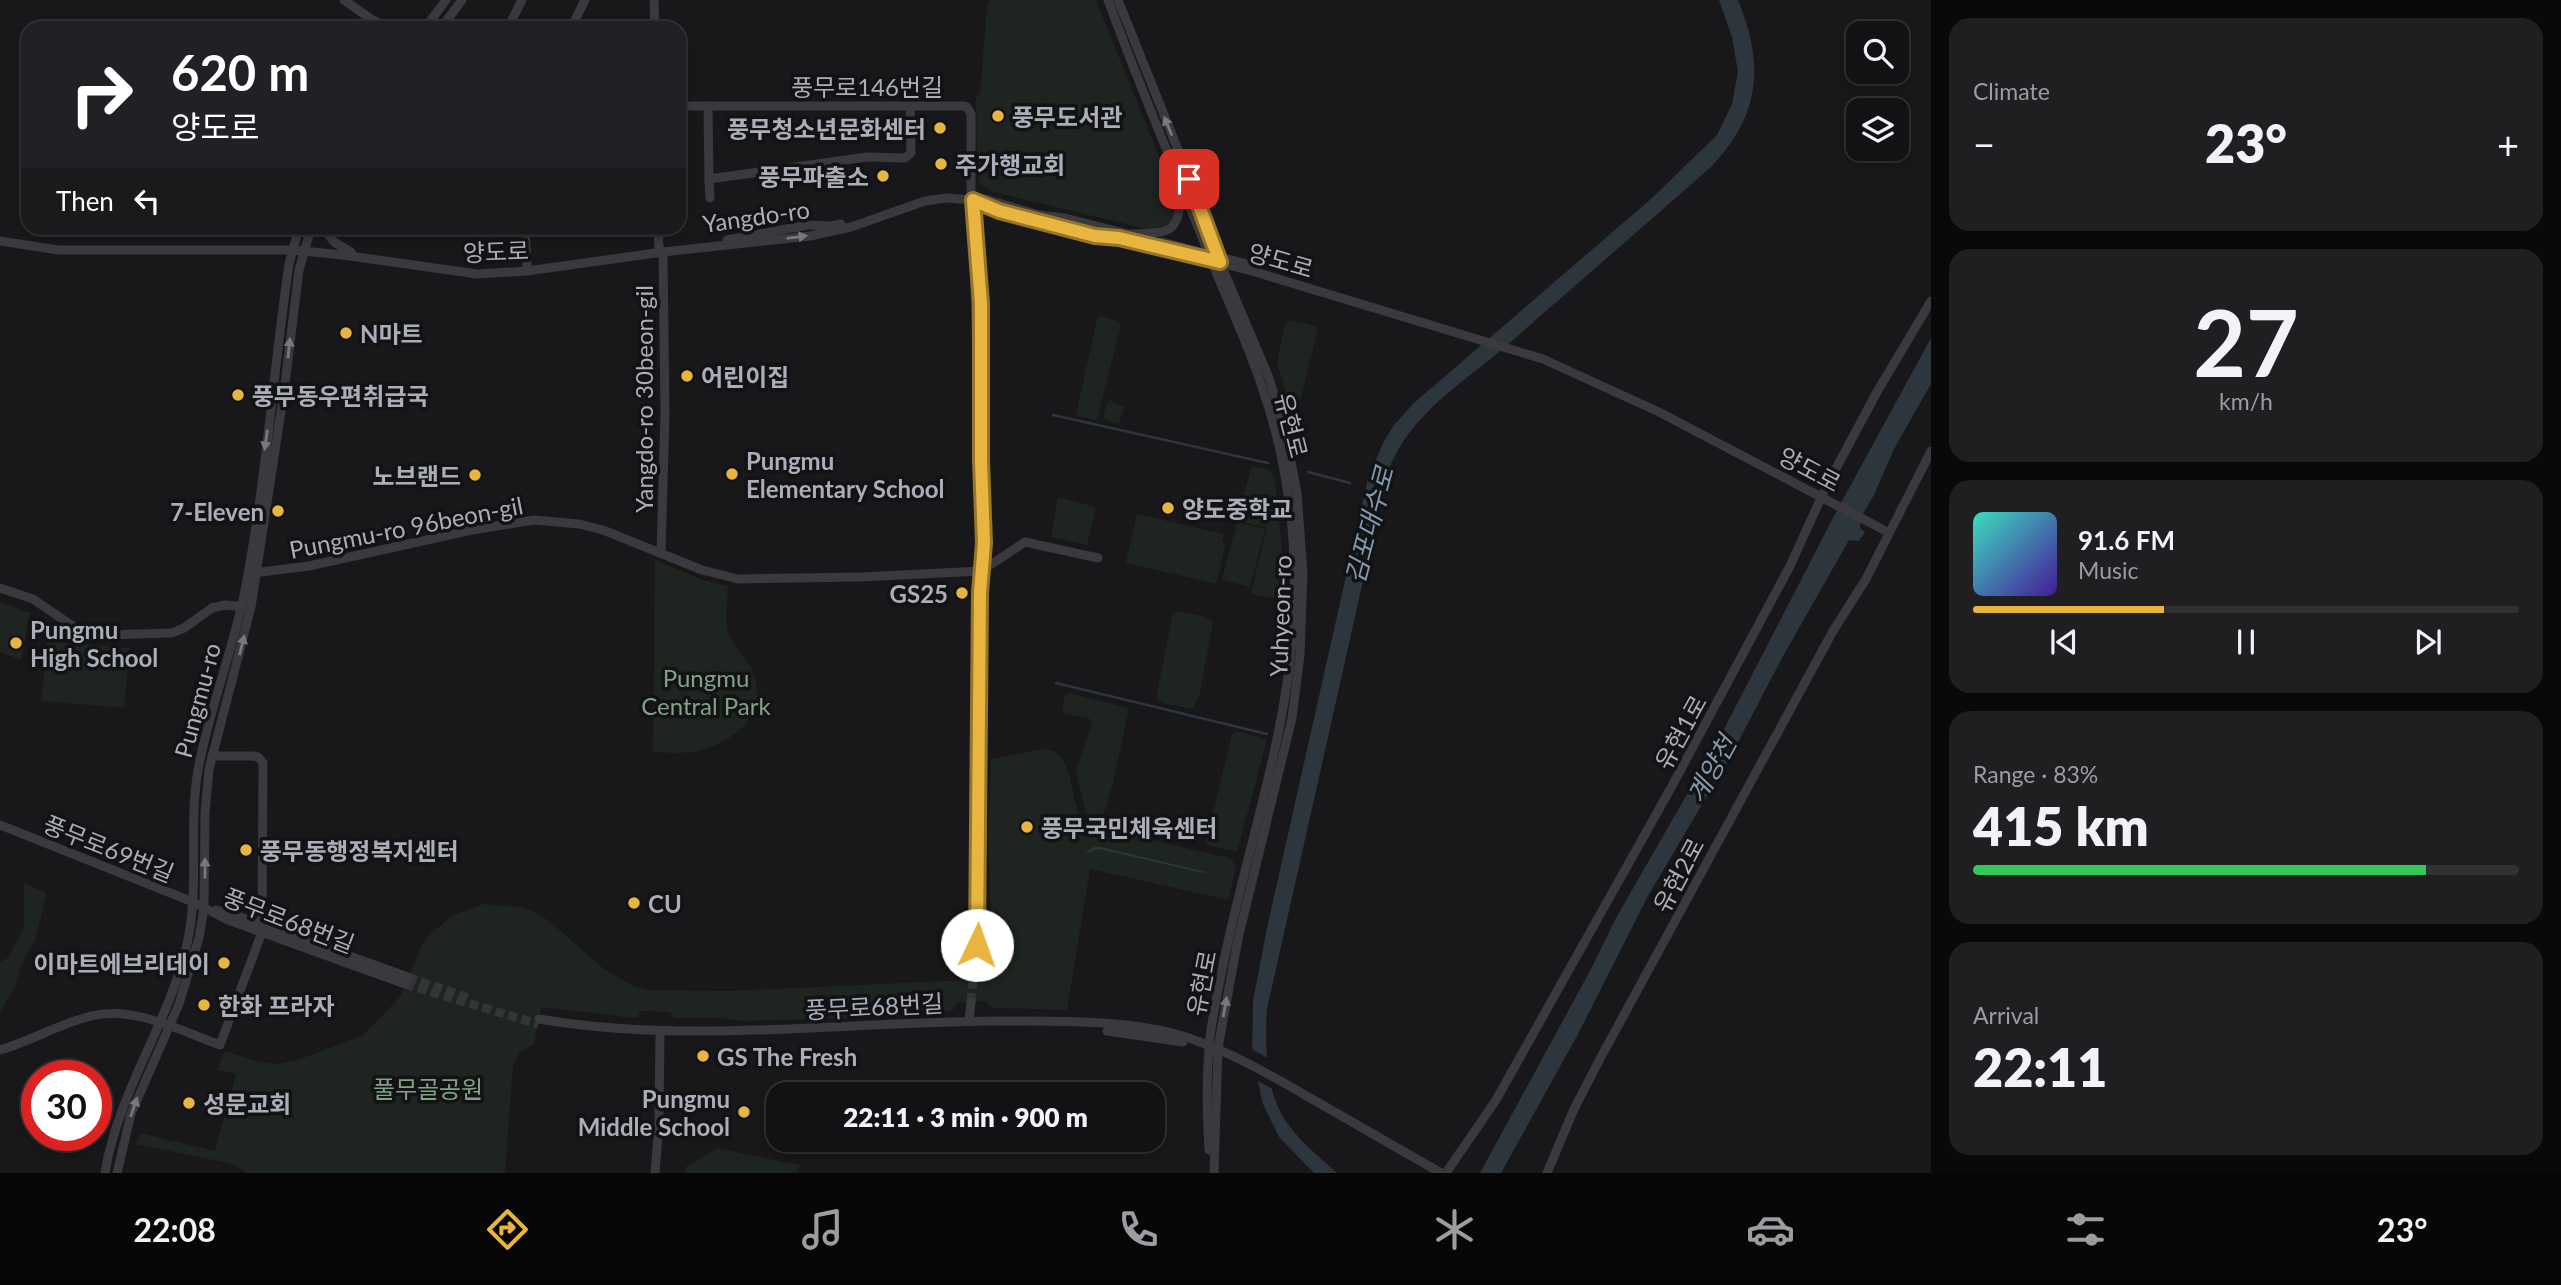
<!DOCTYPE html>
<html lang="en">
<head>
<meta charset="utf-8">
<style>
	body { margin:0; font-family:Lato,"Noto Sans KR",sans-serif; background:#1f1f21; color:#f1f3f6; height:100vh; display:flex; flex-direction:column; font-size:26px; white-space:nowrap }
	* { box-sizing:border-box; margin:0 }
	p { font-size:23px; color:#9c9da0 }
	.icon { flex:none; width:38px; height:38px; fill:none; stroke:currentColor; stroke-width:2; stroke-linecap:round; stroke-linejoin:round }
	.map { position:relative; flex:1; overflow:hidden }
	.drawer { display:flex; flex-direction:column; gap:18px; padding:18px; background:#0a090a; width:630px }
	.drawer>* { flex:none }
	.banner { position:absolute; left:21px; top:21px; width:665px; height:214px; border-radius:21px; box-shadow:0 4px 10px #0003,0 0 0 2px #313133; background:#202124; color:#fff; overflow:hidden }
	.fabs { position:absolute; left:1846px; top:21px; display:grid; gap:14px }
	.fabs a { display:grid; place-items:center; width:63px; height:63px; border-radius:14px; background:#121113; box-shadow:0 4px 10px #0003,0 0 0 2px #313133; font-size:35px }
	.speed { position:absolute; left:21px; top:1060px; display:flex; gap:14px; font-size:35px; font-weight:700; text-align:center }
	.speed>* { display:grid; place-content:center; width:91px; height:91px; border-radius:50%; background:#121113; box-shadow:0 4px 10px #0003,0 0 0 2px #313133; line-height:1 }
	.speed .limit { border:10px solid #d22; background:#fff; color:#111 }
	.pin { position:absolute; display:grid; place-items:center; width:60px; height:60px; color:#fff; margin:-30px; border-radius:14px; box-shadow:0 4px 10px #0006 }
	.me { position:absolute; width:77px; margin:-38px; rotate:3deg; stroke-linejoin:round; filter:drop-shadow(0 0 5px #0008) }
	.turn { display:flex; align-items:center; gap:24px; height:147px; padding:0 35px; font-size:32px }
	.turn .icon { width:91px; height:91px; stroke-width:2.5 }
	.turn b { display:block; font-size:49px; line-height:60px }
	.then { display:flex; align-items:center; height:66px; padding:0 35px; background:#0003; gap:14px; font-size:26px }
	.big { font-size:52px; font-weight:800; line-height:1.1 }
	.drawer .tile { flex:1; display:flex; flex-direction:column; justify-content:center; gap:10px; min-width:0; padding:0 24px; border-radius:21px; background:#1f1f21 }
	.drawer .dial { align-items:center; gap:0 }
	.dial b { font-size:91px; line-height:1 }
	.song { display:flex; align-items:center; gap:21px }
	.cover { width:84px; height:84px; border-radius:10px; background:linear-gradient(135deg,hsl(170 70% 55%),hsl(260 70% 35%)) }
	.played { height:7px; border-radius:4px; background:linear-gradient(90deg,#e8b640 35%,#313133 35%) }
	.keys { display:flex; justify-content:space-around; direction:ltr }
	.heat { display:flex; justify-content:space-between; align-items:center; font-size:38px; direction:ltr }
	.charge { height:10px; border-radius:5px; background:linear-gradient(90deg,#34c759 83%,#313133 0) }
	.trip { position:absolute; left:766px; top:1082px; width:399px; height:70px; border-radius:21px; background:#121113; box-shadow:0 4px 10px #0003,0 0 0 2px #313133; font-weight:800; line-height:70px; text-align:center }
	.tab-bar { display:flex; height:112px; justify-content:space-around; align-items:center; background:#070708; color:#9c9da0 }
	.tab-bar .icon { width:49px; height:49px }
	.tab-bar .on { color:#e8b640 }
	.tab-bar b { font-size:32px; color:#f1f3f6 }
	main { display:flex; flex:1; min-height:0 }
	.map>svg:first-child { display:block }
</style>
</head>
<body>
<main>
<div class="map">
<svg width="1931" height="1173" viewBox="0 0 1931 1173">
	<rect width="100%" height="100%" fill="#181719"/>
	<g fill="#1e241f">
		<path d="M991 0H1096L1175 196C1180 217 1167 231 1146 229L990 191 980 184 977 173 976 95H980L987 6Z"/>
		<path d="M1100 316 1118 321 1121 325 1097 420 1080 417 1076 414 1097 319Z"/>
		<path d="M1289 320 1316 326 1318 329 1295 421 1277 363 1285 324Z"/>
		<path d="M1110 400 1124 407 1119 424 1103 419 1106 404Z"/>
		<path d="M1252 466 1271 470 1275 480 1283 557 1282 600 1252 594 1251 592 1267 528 1240 521 1237 517Z"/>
		<path d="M1058 497 1096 507 1087 545 1051 537Z"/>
		<path d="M1137 514 1224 534 1222 542 1226 543 1216 584 1126 563Z"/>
		<path d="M1237 522 1265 529 1250 587 1222 580Z"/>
		<path d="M655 560 703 580 728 586C728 601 724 621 729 635 736 652 752 662 756 681 764 718 734 740 702 750 686 754 669 753 653 752Z"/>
		<path d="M0 602 30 613 21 660 0 652Z"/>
		<path d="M1178 611 1206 617 1213 622 1199 697 1192 709 1162 703 1156 699 1172 617Z"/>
		<path d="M47 641 130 648 124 708 41 701Z"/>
		<path d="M1069 693 1129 708 1113 783 1101 823 1093 821 1086 814 1076 772 1092 722 1090 719 1062 713 1065 695Z"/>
		<path d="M1237 731 1267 740 1237 852 1211 846 1206 842 1232 734Z"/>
		<path d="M1043 749 1054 751C1076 766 1069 804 1085 824L1228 858 1232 860 1236 868 1228 900 1090 869 1067 1010 994 1008 985 1001 957 1003 953 1010 945 1012 872 1014 853 1018 742 1021 722 1018H677L673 1017 670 1012 641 1011 637 1018 541 1007 534 1044 520 1052 513 1065 505 1173H246L239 1167 228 1163 135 1144 141 1133 215 1151 236 1074 217 1070 225 1051 260 1062 277 1064 300 1059 362 1036 400 997 422 945 429 935 453 915 484 904 520 907 535 912 549 921 603 968 631 985 647 990 729 991 986 979 991 923 988 832 991 759Z"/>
		<path d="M24 883 47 893 35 940 20 968 15 988 0 1012V962L8 958 24 927Z"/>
		<path d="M717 1148 800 1165 798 1173H685L686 1167Z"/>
	</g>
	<g fill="#2e363d">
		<path d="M1719 0H1738C1765 66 1760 116 1710 168 1645 225 1579 282 1513 340 1466 382 1409 412 1387 474L1267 1009C1265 1043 1265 1086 1283 1117 1297 1139 1318 1156 1337 1173H1314L1279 1137 1263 1104 1252 1055 1253 1001 1267 928 1368 478 1384 441 1394 425 1414 403 1652 198 1717 135 1732 104 1738 72 1732 37Z"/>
		<path d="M1931 338V384L1894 449 1874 495 1861 517 1860 528 1865 532 1859 541 1849 540 1782 658 1733 752 1648 896 1577 1036 1501 1173H1480L1591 969 1616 918 1721 735 1835 514Z"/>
		<path d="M1094 847H1101L1210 873 1199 872 1099 849 1084 854Z"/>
	</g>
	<path fill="#181719" d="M1248 1047 1271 1060 1278 1092 1252 1078Z"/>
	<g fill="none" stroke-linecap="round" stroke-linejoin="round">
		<g stroke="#2e363d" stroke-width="2.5">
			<path d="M1053 415 1268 463"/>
			<path d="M1308 472 1350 483"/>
			<path d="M1056 683 1267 734"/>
		</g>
		<g stroke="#353539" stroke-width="9" stroke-dasharray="9 4.5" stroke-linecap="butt">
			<path d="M408 977 471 999"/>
			<path d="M405 984 538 1024"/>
			<path d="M971 1002 973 980"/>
		</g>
		<g stroke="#39393e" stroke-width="9">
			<path d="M344 0 371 19 391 28"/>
			<path d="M654 0 655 28"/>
			<path d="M1108 0C1140 88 1177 174 1212 262 1228 302 1247 342 1261 384 1286 454 1297 533 1294 608 1290 730 1247 846 1223 965 1218 992 1211 1020 1209 1048 1206 1082 1207 1116 1209 1150"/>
			<path d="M1118 0 1211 232 1220 262 1269 378 1285 430 1297 493 1303 573 1300 655 1292 718 1238 939 1218 1048 1214 1173"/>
			<path d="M425 28 446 0"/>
			<path d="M441 28 462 0"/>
			<path d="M519 28 512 20 522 0"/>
			<path d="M571 28 585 0"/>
			<path d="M679 106H964L967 107 971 114V194L974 203"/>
			<path d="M708 106 709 179 867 157 905 158 911 153 910 105"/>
			<path d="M709 179 710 198"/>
			<path d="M985 199 1039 215 1065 218 1128 234"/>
			<path d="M973 200 981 543 978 926 973 980"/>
			<path d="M323 228 334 242 351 252"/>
			<path d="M525 228 527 267"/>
			<path d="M658 228 659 248 663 252 665 414 661 553"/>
			<path d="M1130 234C1172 233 1178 234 1182 190"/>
			<path d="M727 240 808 225 831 226 841 224"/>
			<path d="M0 241 58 250H292L343 255 477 274 527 271 663 252 810 236 851 227 925 201 947 198 973 200 999 211 1095 236 1119 238 1252 271 1543 359 1659 412 1882 529 1888 532V535"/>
			<path d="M1162 242 1247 264"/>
			<path d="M981 571 1025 542 1098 558"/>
			<path d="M253 573 309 566 472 530 534 520 579 524 603 530 702 570 738 579 861 577 981 571"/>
			<path d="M0 588 33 599 77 629 103 635 172 633 184 628 212 608 225 605 246 607"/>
			<path d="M212 756H253L258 757 263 763 262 925"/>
			<path d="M0 825 193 902 228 920 405 984"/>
			<path d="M216 910 232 914 408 977"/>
			<path d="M539 1019C693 1045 850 1021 1005 1021 1061 1021 1136 1020 1189 1038 1233 1053 1272 1076 1312 1099 1355 1124 1398 1148 1441 1173"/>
			<path d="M969 1021 971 1002"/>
			<path d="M1107 1031 1183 1042"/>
			<path d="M0 1050C31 1041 59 1024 91 1016 133 1005 181 1031 220 1045L262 932"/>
			<path d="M105 1173C118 1091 169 1024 187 944 200 887 188 827 198 770 209 709 233 651 245 590 266 483 273 372 289 264L299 228"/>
			<path d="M117 1173 131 1114 179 1004 199 938 204 908 205 813 209 769 251 607 284 392 299 270 311 228"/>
			<path d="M655 1173 659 1122 660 1031"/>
			<path d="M1446 1173 1496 1100 1672 786 1790 566 1826 487 1877 392 1931 301"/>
			<path d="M1547 1173 1574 1109 1601 1057 1833 631 1866 579 1931 451"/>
		</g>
	</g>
	<defs><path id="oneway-solid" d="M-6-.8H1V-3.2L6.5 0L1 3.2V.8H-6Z" transform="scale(1.75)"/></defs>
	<g fill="#777981">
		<use href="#oneway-solid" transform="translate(1168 126) rotate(-112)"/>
		<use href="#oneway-solid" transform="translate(797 237) rotate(-7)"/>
		<use href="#oneway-solid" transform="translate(289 348) rotate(-84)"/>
		<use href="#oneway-solid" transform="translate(266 440) rotate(98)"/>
		<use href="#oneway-solid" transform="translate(242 645) rotate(-76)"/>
		<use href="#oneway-solid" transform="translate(205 868) rotate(-90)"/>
		<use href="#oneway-solid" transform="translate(1225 1007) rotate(-80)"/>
		<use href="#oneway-solid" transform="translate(134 1107) rotate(-71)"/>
	</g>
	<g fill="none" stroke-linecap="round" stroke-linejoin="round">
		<g stroke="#97762a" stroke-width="18">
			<path id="route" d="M977 945 980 593 984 543 981 461V304L973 200 999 211 1095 236 1119 238 1220 262 1189 179"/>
		</g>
		<use href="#route" stroke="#e8b640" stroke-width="12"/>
	</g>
	<g fill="#e8b640" stroke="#131214" stroke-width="2.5">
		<circle cx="998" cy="116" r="7"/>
		<circle cx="940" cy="128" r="7"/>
		<circle cx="941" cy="164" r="7"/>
		<circle cx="883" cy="176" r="7"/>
		<circle cx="346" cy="333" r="7"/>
		<circle cx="687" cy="376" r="7"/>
		<circle cx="238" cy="395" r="7"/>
		<circle cx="732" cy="474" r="7"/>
		<circle cx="475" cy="475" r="7"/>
		<circle cx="1168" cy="508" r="7"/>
		<circle cx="278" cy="511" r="7"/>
		<circle cx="962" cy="593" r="7"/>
		<circle cx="16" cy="643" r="7"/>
		<circle cx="1027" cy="827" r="7"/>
		<circle cx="246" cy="850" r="7"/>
		<circle cx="634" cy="903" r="7"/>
		<circle cx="224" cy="963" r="7"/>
		<circle cx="204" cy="1005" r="7"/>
		<circle cx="703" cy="1056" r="7"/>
		<circle cx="189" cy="1103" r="7"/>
		<circle cx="744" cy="1112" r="7"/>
	</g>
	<g text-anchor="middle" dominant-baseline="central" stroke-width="7" stroke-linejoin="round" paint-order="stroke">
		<g font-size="24" fill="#aaaeb8" stroke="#131214">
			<text x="867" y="86">풍무로146번길</text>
			<text transform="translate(756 216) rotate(-8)">Yangdo-ro</text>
			<text transform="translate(496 251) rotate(-2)">양도로</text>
			<text transform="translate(1281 260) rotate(16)">양도로</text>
			<text transform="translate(643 399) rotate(-90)">Yangdo-ro 30beon-gil</text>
			<text transform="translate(1292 425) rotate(76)">유현로</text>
			<text transform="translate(1810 469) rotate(28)">양도로</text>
			<text transform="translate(406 527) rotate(-11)">Pungmu-ro 96beon-gil</text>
			<text transform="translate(1280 616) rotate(-88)">Yuhyeon-ro</text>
			<text transform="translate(197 700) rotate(-75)">Pungmu-ro</text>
			<text transform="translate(1680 732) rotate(-61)">유현1로</text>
			<text transform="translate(109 848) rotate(22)">풍무로69번길</text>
			<text transform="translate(1678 875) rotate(-62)">유현2로</text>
			<text transform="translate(289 920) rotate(21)">풍무로68번길</text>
			<text transform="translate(1201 983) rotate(-79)">유현로</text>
			<text transform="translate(874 1006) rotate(-3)">풍무로68번길</text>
		</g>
		<g font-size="24" font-weight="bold" fill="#aaaeb8" stroke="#131214" text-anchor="start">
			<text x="1012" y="116">풍무도서관</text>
			<text x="926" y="128" text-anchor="end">풍무청소년문화센터</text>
			<text x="955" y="164">주가행교회</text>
			<text x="869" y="176" text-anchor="end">풍무파출소</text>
			<text x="360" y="333">N마트</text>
			<text x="701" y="376">어린이집</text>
			<text x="252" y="395">풍무동우편취급국</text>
			<text x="746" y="460">Pungmu<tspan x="746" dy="28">Elementary School</tspan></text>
			<text x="461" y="475" text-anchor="end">노브랜드</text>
			<text x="1182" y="508">양도중학교</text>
			<text x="264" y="511" text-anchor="end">7-Eleven</text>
			<text x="948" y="593" text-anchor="end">GS25</text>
			<text x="30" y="629">Pungmu<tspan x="30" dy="28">High School</tspan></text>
			<text x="1041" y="827">풍무국민체육센터</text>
			<text x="260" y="850">풍무동행정복지센터</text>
			<text x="648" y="903">CU</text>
			<text x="210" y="963" text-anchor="end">이마트에브리데이</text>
			<text x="218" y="1005">한화 프라자</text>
			<text x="717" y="1056">GS The Fresh</text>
			<text x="730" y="1098" text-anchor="end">Pungmu<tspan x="730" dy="28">Middle School</tspan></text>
			<text x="203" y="1103">성문교회</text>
		</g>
		<g font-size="24" fill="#82a286" stroke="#131214">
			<text x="706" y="677">Pungmu<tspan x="706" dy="28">Central Park</tspan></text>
			<text x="428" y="1088">풀무골공원</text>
		</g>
		<g font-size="26" font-style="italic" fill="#839ab1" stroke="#131214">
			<text transform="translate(1369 525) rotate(-75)">김포대수로</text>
			<text transform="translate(1711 769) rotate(-61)">계양천</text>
		</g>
	</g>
</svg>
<div class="fabs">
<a><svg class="icon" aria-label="search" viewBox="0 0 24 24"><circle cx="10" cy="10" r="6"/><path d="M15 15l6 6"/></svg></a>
<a><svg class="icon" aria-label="layers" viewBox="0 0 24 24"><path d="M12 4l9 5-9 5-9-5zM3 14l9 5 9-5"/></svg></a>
</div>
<div class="speed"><div class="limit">30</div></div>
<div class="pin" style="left:1189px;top:179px;background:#d93025"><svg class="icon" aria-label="arrive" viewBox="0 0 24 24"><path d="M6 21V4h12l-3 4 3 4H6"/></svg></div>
<svg class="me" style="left:977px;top:945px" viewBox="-20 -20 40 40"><circle r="19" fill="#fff"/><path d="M0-13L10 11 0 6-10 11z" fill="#e8b640"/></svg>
<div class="trip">22:11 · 3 min · 900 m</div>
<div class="banner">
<div class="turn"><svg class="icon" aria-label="right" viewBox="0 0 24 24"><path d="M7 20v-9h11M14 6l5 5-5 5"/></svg><div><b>620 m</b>양도로</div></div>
<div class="then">Then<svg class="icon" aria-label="left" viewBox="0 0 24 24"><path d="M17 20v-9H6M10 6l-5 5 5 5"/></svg></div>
</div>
</div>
<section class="drawer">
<div class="tile"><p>Climate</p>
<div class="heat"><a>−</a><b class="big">23°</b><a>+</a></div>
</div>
<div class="tile dial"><b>27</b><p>km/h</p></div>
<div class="tile">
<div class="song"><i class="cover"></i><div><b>91.6 FM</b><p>Music</p></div></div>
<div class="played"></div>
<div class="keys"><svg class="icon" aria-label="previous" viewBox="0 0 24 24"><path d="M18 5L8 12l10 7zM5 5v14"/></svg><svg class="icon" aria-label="pause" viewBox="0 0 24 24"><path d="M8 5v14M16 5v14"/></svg><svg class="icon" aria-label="next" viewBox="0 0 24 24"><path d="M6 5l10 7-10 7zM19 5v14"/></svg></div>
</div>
<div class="tile"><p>Range · 83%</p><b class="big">415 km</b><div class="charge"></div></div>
<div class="tile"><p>Arrival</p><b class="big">22:11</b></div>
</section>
</main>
<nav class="tab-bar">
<b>22:08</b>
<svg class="icon on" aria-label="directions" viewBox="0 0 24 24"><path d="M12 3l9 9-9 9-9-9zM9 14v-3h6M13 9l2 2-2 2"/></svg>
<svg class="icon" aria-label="music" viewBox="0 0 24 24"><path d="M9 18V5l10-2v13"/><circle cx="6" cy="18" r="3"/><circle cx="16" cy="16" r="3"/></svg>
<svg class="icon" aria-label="phone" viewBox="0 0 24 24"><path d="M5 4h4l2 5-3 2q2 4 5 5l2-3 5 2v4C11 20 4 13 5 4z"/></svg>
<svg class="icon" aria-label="climate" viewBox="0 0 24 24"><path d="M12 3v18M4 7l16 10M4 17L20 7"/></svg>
<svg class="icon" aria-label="car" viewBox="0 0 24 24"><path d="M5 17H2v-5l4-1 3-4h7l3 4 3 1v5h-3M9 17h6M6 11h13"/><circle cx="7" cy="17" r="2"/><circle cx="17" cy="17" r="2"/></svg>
<svg class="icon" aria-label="filters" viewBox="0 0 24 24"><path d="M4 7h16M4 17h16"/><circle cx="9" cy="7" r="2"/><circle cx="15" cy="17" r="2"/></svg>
<b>23°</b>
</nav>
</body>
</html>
